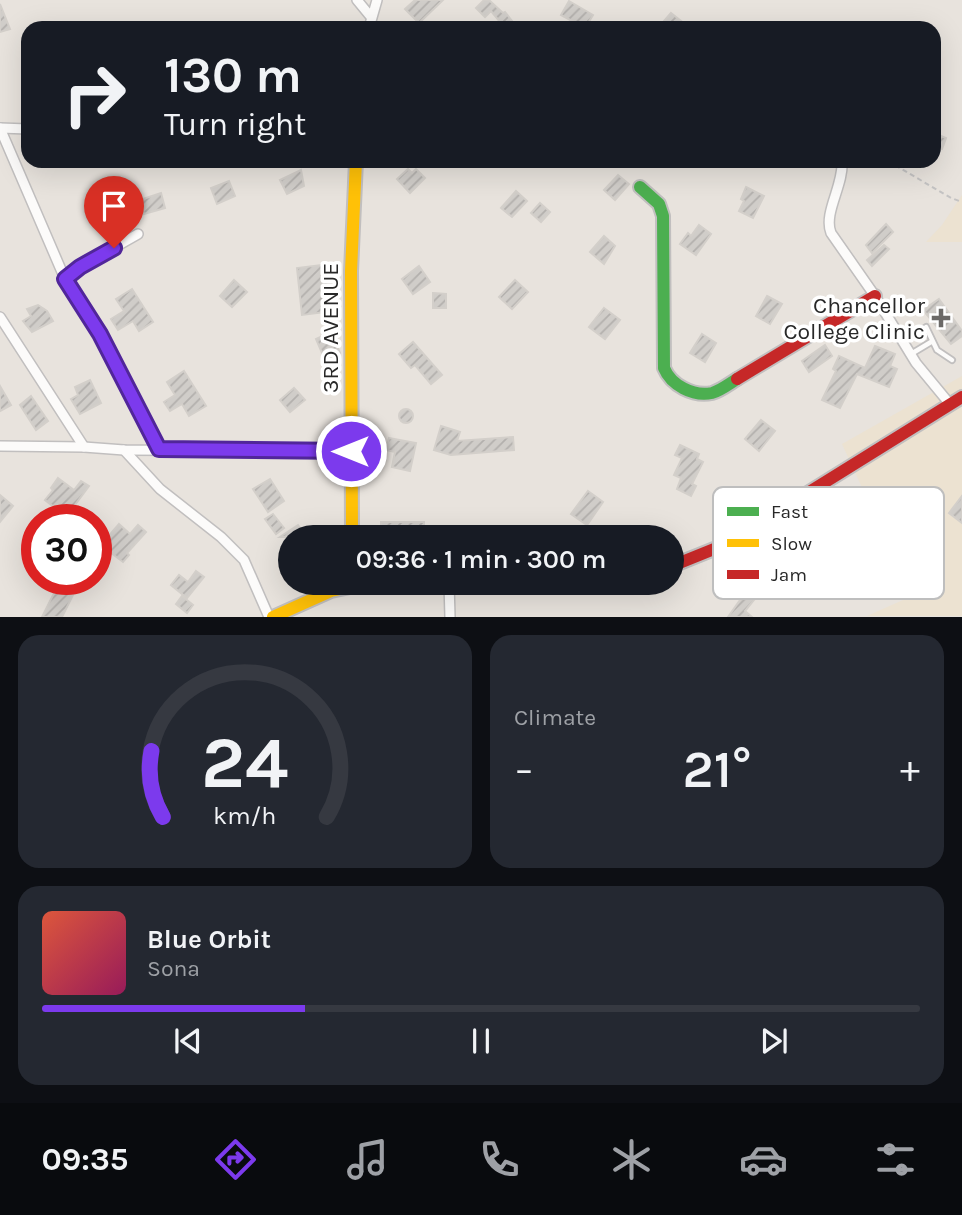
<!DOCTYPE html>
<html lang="en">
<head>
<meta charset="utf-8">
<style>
	body { margin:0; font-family:Karla,sans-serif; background:#242831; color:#f1f3f6; height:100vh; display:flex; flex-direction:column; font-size:26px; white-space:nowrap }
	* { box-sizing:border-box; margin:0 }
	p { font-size:23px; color:#9ea1a6 }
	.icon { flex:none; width:38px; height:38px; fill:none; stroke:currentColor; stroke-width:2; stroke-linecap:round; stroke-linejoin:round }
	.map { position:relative; height:617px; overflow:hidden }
	.side { display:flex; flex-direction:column; gap:18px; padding:18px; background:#0d0f14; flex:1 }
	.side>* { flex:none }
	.hud { position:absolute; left:21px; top:21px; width:920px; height:147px; border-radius:21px; box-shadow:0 7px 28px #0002; background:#171b24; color:#f1f3f6; overflow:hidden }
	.speed { position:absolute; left:21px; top:504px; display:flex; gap:14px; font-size:35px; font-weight:700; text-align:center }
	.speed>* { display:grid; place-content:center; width:91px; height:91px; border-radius:50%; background:#171b24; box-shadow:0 7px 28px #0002; line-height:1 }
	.speed .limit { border:10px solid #d22; background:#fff; color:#111 }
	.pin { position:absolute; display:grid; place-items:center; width:60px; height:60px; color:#fff; margin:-72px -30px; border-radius:50% 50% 50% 0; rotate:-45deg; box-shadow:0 0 7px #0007 }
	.pin .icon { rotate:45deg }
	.me { position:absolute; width:77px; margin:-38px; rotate:270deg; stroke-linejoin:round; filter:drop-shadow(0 0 5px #0008) }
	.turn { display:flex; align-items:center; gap:24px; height:147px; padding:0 28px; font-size:32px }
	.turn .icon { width:91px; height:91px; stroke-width:2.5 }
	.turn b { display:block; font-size:49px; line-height:60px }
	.big { font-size:52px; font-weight:600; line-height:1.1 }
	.side .card { flex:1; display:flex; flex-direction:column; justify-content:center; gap:10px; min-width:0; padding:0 24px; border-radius:21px; background:#242831 }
	.side .dial { align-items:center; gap:0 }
	.dial svg { height:182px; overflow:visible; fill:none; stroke:#363941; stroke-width:7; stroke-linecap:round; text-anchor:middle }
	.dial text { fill:#f1f3f6; stroke:none }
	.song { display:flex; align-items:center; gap:21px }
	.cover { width:84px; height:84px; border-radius:10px; background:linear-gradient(135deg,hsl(10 70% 55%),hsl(330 70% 35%)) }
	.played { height:7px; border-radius:4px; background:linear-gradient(90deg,#7c3aed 30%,#363941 30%) }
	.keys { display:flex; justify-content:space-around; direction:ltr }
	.heat { display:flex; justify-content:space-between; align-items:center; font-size:38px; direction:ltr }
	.side .tiles { flex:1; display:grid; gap:18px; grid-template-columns:1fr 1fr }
	.card:last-child { grid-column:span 2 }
	.trip { position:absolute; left:278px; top:525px; width:406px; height:70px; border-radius:35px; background:#171b24; box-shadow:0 7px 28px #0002; font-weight:600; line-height:70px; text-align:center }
	.tab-bar { display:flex; height:112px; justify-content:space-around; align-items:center; background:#090b0e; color:#9ea1a6 }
	.tab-bar .icon { width:49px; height:49px }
	.tab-bar .active { color:#7c3aed }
	.tab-bar b { font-size:32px; color:#f1f3f6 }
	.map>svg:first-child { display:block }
</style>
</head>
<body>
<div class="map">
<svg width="962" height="617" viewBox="0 0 962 617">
	<defs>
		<pattern id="building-hatch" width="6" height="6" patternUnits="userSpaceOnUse" patternTransform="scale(1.75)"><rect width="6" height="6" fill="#d0cdc9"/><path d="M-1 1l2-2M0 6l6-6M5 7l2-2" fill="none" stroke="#b3b0ad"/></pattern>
	</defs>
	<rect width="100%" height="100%" fill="#e8e3dd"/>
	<g fill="#ece2d1">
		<path d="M962 195V242H926L942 225Z"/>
		<path d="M962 376V616H867L912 596 842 444Z"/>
	</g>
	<g fill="url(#building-hatch)" stroke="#d3cfca" stroke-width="2">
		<path d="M415 0H443L419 23 405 9Z"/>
		<path d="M484 0H489L503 13 505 12 512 21 505 28 491 11 485 17 476 8Z"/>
		<path d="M569 1 593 15 585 28 561 15Z"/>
		<path d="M0 4 10 29 0 32Z"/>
		<path d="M671 13 690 28H658Z"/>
		<path d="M934 133 946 138 942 149 934 146Z"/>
		<path d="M408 169 412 173 416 169 425 178 410 193 397 179Z"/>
		<path d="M301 170 304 186 287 194 280 180Z"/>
		<path d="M618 175 629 184 615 200 604 190Z"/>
		<path d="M229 181 235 196 217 204 211 188Z"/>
		<path d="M746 187 764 196 753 218 739 211 744 201 741 199Z"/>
		<path d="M516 191 527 201 512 217 501 208Z"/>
		<path d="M161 193 165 208 144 214 140 200Z"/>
		<path d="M540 203 550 212 541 222 531 213Z"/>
		<path d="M121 207 125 211 126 219 116 222 112 210Z"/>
		<path d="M886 224 893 232 872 253 866 245Z"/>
		<path d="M699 225 711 234 696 255 680 244 688 233 691 236Z"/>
		<path d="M604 236 615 246 604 264 590 252Z"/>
		<path d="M884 245 889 249 872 266 867 260Z"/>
		<path d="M329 264 334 311 302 315 297 268Z"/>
		<path d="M419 266 430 282 413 294 402 279Z"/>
		<path d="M234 280 247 292 232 307 220 296Z"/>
		<path d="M515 280 528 292 512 309 499 297Z"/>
		<path d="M132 289 153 322 139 331 133 321 118 330 111 319 124 311 116 299Z"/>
		<path d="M433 293 446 294V308H433Z"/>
		<path d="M767 296 782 304 770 324 756 316Z"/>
		<path d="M939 299 962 331V336L951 344 923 310Z"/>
		<path d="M38 305 47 311 53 321 32 332 23 321 31 316 27 309Z"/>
		<path d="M604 308 620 320 605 339 589 327Z"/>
		<path d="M331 332 340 353 325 360 316 339Z"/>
		<path d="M702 334 716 343 705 362 690 353Z"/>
		<path d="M413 342 442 375 431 384 415 365 411 368 399 354Z"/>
		<path d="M825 345 832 356 809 372 802 361Z"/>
		<path d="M875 346 895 354 890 366 897 369 889 387 857 374 840 408 822 400 836 371 833 369 839 356 865 368Z"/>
		<path d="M184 371 206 406 189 416 182 404 170 411 164 402 175 395 167 382Z"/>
		<path d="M90 380 101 403 80 414 71 399 78 395 75 387Z"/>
		<path d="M0 386 11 405 0 411Z"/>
		<path d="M294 388 305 400 290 412 280 400Z"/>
		<path d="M31 396 48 421 36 430 20 405Z"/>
		<circle cx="406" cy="416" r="7"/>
		<path d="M761 420 775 431 759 451 745 439Z"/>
		<path d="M441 426 460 432 457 441 513 437 514 450 451 455 434 450Z"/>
		<path d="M389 438 416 443 410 471 392 467 395 452 386 450Z"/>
		<path d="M680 445 699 454 697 459 703 462 692 484 696 486 691 496 677 489 681 478 674 475 682 458 675 455Z"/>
		<path d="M58 478 74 490 81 481 89 486 72 509 74 511 68 518 45 500 53 490 51 488Z"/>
		<path d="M270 479 284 501 268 512 253 489Z"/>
		<path d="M588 491 603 502 587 525 571 514Z"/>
		<path d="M0 495 13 506 0 522Z"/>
		<path d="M962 496V523L949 513Z"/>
		<path d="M273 514 284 528 276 534 265 519Z"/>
		<rect x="381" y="522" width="43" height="15"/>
		<path d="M119 524 130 534 138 525 146 532 127 553 129 555 123 562 97 542 103 535 107 538Z"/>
		<path d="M298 525 307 537H280Z"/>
		<path d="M196 571 204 577 187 598 171 585 179 575 188 582Z"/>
		<path d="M58 585 74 593 62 617H42Z"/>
		<path d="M745 593 754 600 745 611 752 617H728Z"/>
		<path d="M182 596 193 605 187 613 176 604Z"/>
	</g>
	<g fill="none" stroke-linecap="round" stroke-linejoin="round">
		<g stroke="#c1bfbf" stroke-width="8">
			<g id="lane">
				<path d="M926 327 937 350 952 360"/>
				<path d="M911 354 931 342"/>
			</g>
		</g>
		<g stroke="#c1bfbf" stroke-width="12">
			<g id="street">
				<path d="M357 0 371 17"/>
				<path d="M369 28 377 0"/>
				<path d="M0 128 65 279 100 334 159 449"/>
				<path d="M0 128 28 129"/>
				<path d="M842 161C844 185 823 213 831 233L875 296 916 363 949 403"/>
				<path d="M65 279 80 267 138 234"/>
				<path d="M0 317 84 447"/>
				<path d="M0 446 84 447 124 450 351 451"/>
				<path d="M124 450 160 489 221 537 244 560 269 617"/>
				<path d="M449 583 450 617"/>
			</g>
		</g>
		<g stroke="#c1bfbf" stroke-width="16">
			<path id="fast" d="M640 187 659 204 663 216 664 368C671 385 693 397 712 393 720 391 729 384 737 379"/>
		</g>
		<g stroke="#c1bfbf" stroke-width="16">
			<g id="slow">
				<path d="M352 537 351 271 356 161"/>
				<path d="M429 583 559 586 591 583"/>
				<path d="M273 617 331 591 369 583"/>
			</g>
		</g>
		<g stroke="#c1bfbf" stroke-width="16">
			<g id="jam">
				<path d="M737 379 875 296"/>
				<path d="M672 566 724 545 962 397"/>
			</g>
		</g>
		<path stroke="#c4c3c3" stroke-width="2" stroke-dasharray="5 3.5" stroke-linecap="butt" d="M888 161 951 198 962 202"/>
		<use href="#lane" stroke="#fcfbfa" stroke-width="4.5"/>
		<use href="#street" stroke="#fcfbfa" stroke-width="9"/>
		<use href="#fast" stroke="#4caf50" stroke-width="12"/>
		<use href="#slow" stroke="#ffc107" stroke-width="12"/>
		<use href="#jam" stroke="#c62828" stroke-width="12"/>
	</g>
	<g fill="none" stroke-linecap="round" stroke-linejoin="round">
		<g stroke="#51269a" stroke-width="18">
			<path id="route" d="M114 248 80 267 65 279 100 334 159 449 351 451"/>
		</g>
		<use href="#route" stroke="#7c3aed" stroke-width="12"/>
	</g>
	<path fill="#6b6967" stroke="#fff" stroke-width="2.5" d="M937.5 307.5h7v7h7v7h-7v7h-7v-7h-7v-7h7z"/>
	<g text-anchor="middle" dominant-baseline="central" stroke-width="7" stroke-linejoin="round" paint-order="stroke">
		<g font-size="23" fill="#282828" stroke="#fff" text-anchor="end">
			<text x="925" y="305">Chancellor<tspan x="925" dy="26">College Clinic</tspan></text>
		</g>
		<g font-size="23" fill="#282828" stroke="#fff">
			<text transform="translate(330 328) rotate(-90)">3RD AVENUE</text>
		</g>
	</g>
	<rect x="713" y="487" width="231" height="112" rx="10" fill="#fff" stroke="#bebebe" stroke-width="2"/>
	<rect x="727" y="507" width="32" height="9" fill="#4caf50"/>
	<rect x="727" y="539" width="32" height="8" fill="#ffc107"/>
	<rect x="727" y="570" width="32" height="9" fill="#c62828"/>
	<g font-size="19" fill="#282828">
		<text x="771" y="518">Fast</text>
		<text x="771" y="550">Slow</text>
		<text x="771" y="581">Jam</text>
	</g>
</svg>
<div class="speed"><div class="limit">30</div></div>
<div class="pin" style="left:114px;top:248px;background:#d93025"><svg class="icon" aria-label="arrive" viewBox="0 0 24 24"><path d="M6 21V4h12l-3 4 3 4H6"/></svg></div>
<svg class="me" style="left:351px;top:451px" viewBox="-20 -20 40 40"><circle r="17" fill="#7c3aed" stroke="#fff" stroke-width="3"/><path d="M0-11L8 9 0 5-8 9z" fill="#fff"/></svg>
<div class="trip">09:36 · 1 min · 300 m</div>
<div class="hud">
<div class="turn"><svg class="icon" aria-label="right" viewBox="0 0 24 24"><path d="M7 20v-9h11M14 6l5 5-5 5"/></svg><div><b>130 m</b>Turn right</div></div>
</div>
</div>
<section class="side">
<div class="tiles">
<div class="card dial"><svg viewBox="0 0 100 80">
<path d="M14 69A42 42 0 1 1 86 69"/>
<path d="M14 69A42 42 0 0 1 9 40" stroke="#7c3aed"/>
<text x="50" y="56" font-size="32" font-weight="700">24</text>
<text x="50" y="72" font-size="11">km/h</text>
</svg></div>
<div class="card"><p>Climate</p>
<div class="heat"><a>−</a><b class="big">21°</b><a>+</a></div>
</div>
<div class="card">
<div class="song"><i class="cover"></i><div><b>Blue Orbit</b><p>Sona</p></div></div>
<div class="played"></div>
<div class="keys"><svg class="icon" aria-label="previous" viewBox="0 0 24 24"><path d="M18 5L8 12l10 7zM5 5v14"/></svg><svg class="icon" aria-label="pause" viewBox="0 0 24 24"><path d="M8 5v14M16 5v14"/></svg><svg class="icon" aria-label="next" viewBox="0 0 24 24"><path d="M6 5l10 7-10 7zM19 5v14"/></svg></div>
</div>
</div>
</section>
<nav class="tab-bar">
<b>09:35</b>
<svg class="icon active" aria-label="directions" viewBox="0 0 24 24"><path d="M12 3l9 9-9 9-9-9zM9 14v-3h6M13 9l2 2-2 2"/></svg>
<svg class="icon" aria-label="music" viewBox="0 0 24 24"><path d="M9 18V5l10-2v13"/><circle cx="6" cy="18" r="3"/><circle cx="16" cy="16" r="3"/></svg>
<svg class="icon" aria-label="phone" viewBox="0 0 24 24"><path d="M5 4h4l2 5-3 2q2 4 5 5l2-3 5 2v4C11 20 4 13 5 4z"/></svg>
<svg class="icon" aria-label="climate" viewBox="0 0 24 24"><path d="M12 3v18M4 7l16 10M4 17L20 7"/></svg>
<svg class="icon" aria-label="car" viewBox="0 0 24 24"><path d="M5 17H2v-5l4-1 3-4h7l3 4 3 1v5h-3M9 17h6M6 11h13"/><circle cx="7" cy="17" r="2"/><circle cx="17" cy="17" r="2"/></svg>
<svg class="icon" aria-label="filters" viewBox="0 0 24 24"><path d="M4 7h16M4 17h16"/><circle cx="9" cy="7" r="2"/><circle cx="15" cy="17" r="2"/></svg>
</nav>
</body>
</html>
